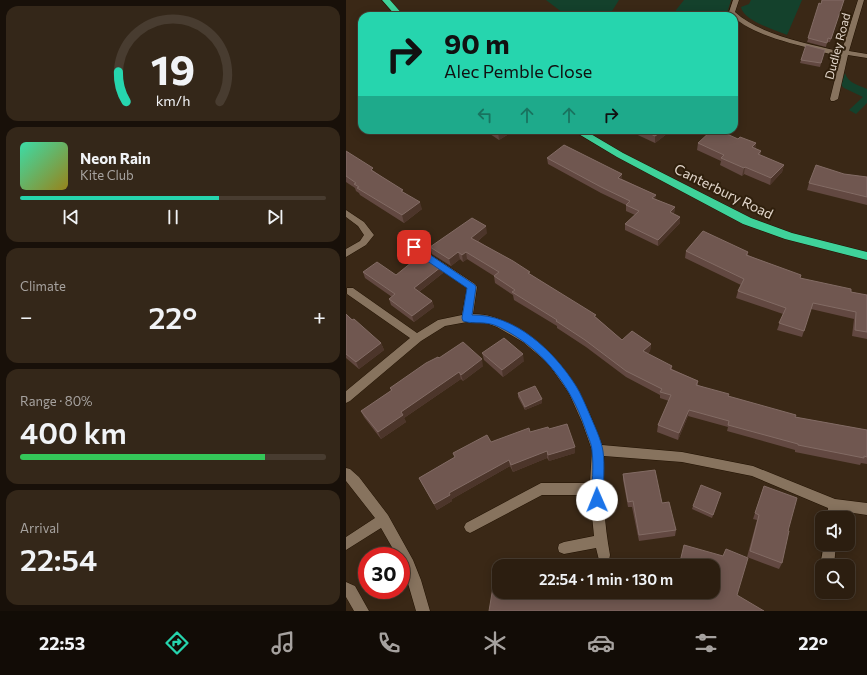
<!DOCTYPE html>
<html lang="en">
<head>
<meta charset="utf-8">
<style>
	body { margin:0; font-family:Commissioner,sans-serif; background:#342719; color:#f1f3f6; height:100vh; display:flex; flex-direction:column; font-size:15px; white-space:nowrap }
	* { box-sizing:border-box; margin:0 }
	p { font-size:13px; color:#a6a29f }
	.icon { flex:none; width:22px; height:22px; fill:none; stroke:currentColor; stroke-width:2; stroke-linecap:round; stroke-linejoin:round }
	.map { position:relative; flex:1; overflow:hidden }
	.sheet { display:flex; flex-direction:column; gap:6px; padding:6px; background:#181009; width:346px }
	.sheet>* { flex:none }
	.banner { position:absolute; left:12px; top:12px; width:380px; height:122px; border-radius:12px; box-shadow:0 2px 10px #0003,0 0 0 1px #483c30; background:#26d5ae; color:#111; overflow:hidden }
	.buttons { position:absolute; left:469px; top:511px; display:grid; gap:8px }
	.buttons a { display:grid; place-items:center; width:40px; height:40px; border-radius:8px; background:#2c1e10; box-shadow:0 2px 10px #0003,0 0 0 1px #483c30; font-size:20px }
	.speed { position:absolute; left:12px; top:547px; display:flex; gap:8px; font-size:20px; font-weight:700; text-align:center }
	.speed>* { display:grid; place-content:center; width:52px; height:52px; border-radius:50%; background:#2c1e10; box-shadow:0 2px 10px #0003,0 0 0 1px #483c30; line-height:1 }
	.speed .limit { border:6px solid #d22; background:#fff; color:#111 }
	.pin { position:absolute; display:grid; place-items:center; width:34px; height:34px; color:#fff; margin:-17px; border-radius:8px; box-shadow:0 2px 6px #0006 }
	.me { position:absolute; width:44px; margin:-22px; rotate:359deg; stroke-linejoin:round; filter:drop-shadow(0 0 3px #0008) }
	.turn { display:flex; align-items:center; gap:14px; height:84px; padding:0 20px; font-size:18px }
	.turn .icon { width:52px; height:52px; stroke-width:2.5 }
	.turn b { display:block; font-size:28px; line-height:34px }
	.lanes { display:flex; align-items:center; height:38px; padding:0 20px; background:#0003; justify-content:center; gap:20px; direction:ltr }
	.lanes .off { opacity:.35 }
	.big { font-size:30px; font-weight:600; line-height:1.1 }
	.sheet .widget { flex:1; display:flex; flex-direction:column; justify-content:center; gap:6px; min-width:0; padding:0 14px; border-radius:12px; background:#342719 }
	.sheet .dial { align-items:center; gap:0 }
	.dial svg { height:104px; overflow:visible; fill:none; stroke:#483c30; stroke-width:7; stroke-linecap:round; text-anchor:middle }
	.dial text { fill:#f1f3f6; stroke:none }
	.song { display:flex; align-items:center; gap:12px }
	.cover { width:48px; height:48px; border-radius:6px; background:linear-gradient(135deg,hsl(160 70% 55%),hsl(50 70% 35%)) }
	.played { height:4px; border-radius:2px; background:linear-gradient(90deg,#26d5ae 65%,#483c30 65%) }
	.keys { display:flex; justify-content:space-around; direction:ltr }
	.heat { display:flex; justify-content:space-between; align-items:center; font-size:22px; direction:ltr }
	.charge { height:6px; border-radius:3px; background:linear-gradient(90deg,#34c759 80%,#483c30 0) }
	.trip { position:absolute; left:146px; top:559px; width:228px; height:40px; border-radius:12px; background:#2c1e10; box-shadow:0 2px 10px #0003,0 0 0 1px #483c30; font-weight:600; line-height:40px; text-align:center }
	.menu { display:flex; height:64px; justify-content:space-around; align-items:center; background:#120c06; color:#a6a29f }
	.menu .icon { width:28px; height:28px }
	.menu .current { color:#26d5ae }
	.menu b { font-size:18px; color:#f1f3f6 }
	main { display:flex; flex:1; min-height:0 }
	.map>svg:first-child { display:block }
</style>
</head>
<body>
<main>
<section class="sheet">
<div class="widget dial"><svg viewBox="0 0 100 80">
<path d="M14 69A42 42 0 1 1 86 69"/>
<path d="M14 69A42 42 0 0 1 8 46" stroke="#26d5ae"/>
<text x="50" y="56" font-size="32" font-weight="700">19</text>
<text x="50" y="72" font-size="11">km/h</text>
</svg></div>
<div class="widget">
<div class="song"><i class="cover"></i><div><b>Neon Rain</b><p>Kite Club</p></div></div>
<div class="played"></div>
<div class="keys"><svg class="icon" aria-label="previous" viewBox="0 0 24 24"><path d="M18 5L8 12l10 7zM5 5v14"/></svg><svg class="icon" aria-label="pause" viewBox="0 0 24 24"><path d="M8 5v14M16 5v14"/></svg><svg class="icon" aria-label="next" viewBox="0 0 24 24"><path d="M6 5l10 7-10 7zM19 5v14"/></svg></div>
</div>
<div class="widget"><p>Climate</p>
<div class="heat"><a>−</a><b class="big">22°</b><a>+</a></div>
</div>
<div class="widget"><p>Range · 80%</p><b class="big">400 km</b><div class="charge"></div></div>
<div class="widget"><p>Arrival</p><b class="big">22:54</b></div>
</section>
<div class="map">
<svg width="521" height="611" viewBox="0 0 521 611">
	<rect width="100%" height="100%" fill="#3a2816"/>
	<g fill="#14412c">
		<path d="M200 0H273L263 16H221Z"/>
		<path d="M338 0H385L381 13 384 16H333L330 14V10Z"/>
		<path d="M405 0H456L441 35C430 30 397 21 395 7L403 4Z"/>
		<path d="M499 73C502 83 512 85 521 89V103L510 114 503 110 517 97 498 88 495 85Z"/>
	</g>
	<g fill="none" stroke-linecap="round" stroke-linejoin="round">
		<g stroke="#201101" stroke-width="1">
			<g id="minor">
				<path d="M387 0H393L389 12C414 35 460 43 492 51L496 50 512 0H518L503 51 521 54V58L502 55 492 99 488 101H485L484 99 495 55C487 56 478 52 470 50 442 42 401 34 383 12Z"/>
				<path d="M0 210 18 222 28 235 20 245 0 257V249L14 241 18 235 12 226 0 217Z"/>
				<path d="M68 244 129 284 131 287 127 314C144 314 157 320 172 329 219 356 238 396 256 445L336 452 407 466 489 499 521 503V515L494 511 493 518H481L482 508 406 476 336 462 258 456C256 491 258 521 264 555L263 560 258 561 253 560 250 548 218 554 213 552 212 548 213 544 218 542 248 536 244 495H196L128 531 124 533 120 531 118 527 120 523 195 483H244L246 450 236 422 223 393 202 363 177 342 151 327 138 322H121L99 326 75 341 4 401 0 403V391L64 338 1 294V288H7L71 333 92 320 116 315 121 288 65 249 63 247 65 245Z"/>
				<path d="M0 468 4 469 13 477 42 515 67 560 75 580 84 611H70L61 580 55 564V556H51L35 528 0 550V537L29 518 0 481Z"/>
				<path d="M478 544H490L488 566H476V570L474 566Z"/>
				<path d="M0 582 9 586 23 611H8L0 597Z"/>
			</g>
		</g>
		<g stroke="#201101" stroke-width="1">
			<g id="highway">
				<path d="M36 0H44L58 16H50Z"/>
				<path d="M226 130H238L277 153 405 218 446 233 521 252V260L439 239 397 224 271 157Z"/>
			</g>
		</g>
		<use href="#minor" fill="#87735e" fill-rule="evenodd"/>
		<use href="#highway" fill="#3fd29a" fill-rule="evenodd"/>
	</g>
	<g fill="#624841">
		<path d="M498 0 484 42H481L480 47 461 42 475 4Z"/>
		<path d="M479 50 474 67 454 63 455 60Z"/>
		<path d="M138 130H169L153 140Z"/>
		<path d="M281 130H326L309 143Z"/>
		<path d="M392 139 410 143 409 149 415 151 414 155 438 165 436 172 424 185 398 174 396 176 374 165 375 161 351 150 352 143Z"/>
		<path d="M0 151 57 192 76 209 58 223 14 195 13 193 10 191 9 188 0 182Z"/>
		<path d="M201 158 276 174V179L310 195 309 199 329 207 328 213 327 214 334 217V223L312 246 279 230V224L289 215 280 211V205L255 193 202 164Z"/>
		<path d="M498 174 521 177V205L461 190 463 183Z"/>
		<path d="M141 233 132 241 184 274 250 317 276 340 305 344 304 351 301 354 326 366V369L352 381V385L382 396 449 417 521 430V464L515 463 514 465 449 452V450L381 431 382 427 342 416 332 440 311 432 312 425 323 401 314 398V395L280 377 240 347 211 328V326L168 300 167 295 149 283 148 276 121 259 117 262 114 259 105 266 86 254 84 247Z"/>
		<path d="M340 251 402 252V255L454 278 505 292 521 295V339L506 336 508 319 465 309 456 337 431 330 437 314 390 298 392 291 395 285 339 258Z"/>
		<path d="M95 267 97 273 73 292 86 301 88 307 68 322 45 305 43 299 46 297 19 278 17 272 50 275Z"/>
		<path d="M0 314 35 343 38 350 13 369 0 358Z"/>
		<path d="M136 353 178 361 157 377 138 360Z"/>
		<path d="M93 358 137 366 117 381 115 379 58 418 60 422 35 439 18 417 15 411 45 391 44 388Z"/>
		<path d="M172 393 196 403 179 410 172 397Z"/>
		<path d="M203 429 229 453 203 461 201 458 167 472 164 466 106 499V501L91 510 76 484 73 478 109 457 107 453 145 442 184 432Z"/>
		<path d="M277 474 316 503 330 530 329 536 293 541 286 507H282L277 480Z"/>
		<path d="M416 492 442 531 436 563 433 569 401 557 411 520 407 519Z"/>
		<path d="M375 493 366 518 346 509 347 506Z"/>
	</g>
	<g fill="#4c352a">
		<path d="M156 130H169L153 140 152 132Z"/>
		<path d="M318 130H326L309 143V136Z"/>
		<path d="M410 143 409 151 406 147Z"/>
		<path d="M438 165 436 172 424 185 425 178Z"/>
		<path d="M399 167 398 174 396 176 398 168Z"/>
		<path d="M276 174V180L272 178Z"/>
		<path d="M310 195 309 200 306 198Z"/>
		<path d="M74 202 76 209 58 223 56 215Z"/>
		<path d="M329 207 328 213 324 218V212Z"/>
		<path d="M334 217V223L312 246V240Z"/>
		<path d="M140 226 141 233 127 245 125 238Z"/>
		<path d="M112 252 114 259 105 266 103 259Z"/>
		<path d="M120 252 121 259 117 262 116 255Z"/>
		<path d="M95 267 97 273 70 294 68 288Z"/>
		<path d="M86 301 88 307 68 322 66 316Z"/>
		<path d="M35 343 38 350 13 369 10 362Z"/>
		<path d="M305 344 304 351 296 358 297 351Z"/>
		<path d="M177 354 178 361 157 377 156 370Z"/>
		<path d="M136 359 137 366 117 381 115 375Z"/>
		<path d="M113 372 115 379 58 418 60 422 35 439 32 432 55 412Z"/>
		<path d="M196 399V403L179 410V407Z"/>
		<path d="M343 410 342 416 332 440 333 433Z"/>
		<path d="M229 447V453L203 461 202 455Z"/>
		<path d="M201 451V458L167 472 165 465Z"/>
		<path d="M163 460 164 466 106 499V501L91 510 88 504 103 493Z"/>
	</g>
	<g fill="#705750" stroke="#826b64">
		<path d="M476 0H498L485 39 482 38 481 43 462 38 473 3 475 4Z"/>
		<path d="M460 45 479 50 475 63 455 60Z"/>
		<path d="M148 130H156L152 132Z"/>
		<path d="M296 130H318L309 136Z"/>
		<path d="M366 130H372L392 139 394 137 410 143 406 147 415 151 412 154 438 165 425 178 399 167 398 168 375 158 378 155 352 143Z"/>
		<path d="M218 145 276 174 272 178 310 195 306 198 329 207 324 212 334 217 312 240 279 224 293 211 280 205 284 201 255 187 201 158Z"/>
		<path d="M0 151 27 168 25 170 57 190 55 191 74 202 56 215 11 188 13 187 8 184 10 183 0 176Z"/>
		<path d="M470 165 498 174 521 177V197L463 183Z"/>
		<path d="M126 218 140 226 125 238 167 261 184 272 182 273 250 315 248 316 276 340 286 331 305 344 297 351 326 366 324 369 352 381 350 385 383 394 382 396 450 415 449 417 521 430V457L518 456V458L452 445V444L382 425 383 421 343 410 333 433 312 425 325 395 314 392 316 389 280 371 239 340 210 321 211 320 166 292 169 290 148 276 153 272 120 252 116 255 112 252 103 259 84 247Z"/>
		<path d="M357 231 402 252 400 255 455 275 454 278 505 289V292L521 295V332L509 330 510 312 467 303 458 331 433 323 440 308 392 291 398 279 340 251Z"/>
		<path d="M76 254 95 267 68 288 86 301 66 316 43 299 49 294 17 272 31 262 50 275Z"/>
		<path d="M0 314 6 320 8 319 35 343 10 362 0 354Z"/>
		<path d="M158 338 177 354 156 370 136 353Z"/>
		<path d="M117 342 136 359 115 375 113 372 55 412 57 415 32 432 15 411 46 390 44 388 80 363 92 357 93 358Z"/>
		<path d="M189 386 196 399 179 407 172 393Z"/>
		<path d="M221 424 229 447 202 455 201 451 165 465 163 460 103 493 104 495 88 504 73 478 109 457 107 453 141 435 145 442 183 428 184 432 202 427 203 429Z"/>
		<path d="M309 470 316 503 323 502 330 530 293 535 287 501 282 502 277 474Z"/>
		<path d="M355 485 375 493 367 515 347 506Z"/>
		<path d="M418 486 451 498 442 531H443L436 563 404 551 413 515 409 513Z"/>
		<path d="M338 545 377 556 380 549 402 558 391 595 418 611H143L147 587H153V592H260L273 594V592H367V566H333Z"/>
	</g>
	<path fill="#1a73e8" stroke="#114b97" d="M68 244 129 285 130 287 126 315C169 314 208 351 230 386 235 394 239 404 243 413 248 425 255 439 257 451 259 466 257 484 257 500L255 503 251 505 247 503 245 500C246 484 248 467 246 451 246 444 241 435 239 428 224 384 195 347 153 327 139 320 129 325 117 321L116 318 121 288 65 250 64 247Z"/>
	<g text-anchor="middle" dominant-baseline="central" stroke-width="4" stroke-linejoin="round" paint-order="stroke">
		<g font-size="12" fill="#e3d7cc" stroke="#2f1f0c">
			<text transform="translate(491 46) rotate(-75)">Dudley Road</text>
		</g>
		<g font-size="14" fill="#e3d7cc" stroke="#2f1f0c">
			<text transform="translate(378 191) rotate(26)">Canterbury Road</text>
		</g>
	</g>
</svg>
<div class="buttons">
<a><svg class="icon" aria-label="sound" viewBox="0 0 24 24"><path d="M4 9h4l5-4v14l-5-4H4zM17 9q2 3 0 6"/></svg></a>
<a><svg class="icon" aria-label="search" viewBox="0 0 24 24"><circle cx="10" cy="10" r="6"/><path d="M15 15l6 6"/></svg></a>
</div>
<div class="speed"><div class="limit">30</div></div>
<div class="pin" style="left:68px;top:247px;background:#d93025"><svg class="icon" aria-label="arrive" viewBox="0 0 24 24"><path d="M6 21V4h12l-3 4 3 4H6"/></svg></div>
<svg class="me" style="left:251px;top:500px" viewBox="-20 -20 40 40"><circle r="19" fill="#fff"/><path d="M0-13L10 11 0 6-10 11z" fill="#1a73e8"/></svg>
<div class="trip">22:54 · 1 min · 130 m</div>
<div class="banner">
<div class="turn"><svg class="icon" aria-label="right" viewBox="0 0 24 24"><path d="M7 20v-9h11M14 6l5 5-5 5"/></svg><div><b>90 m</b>Alec Pemble Close</div></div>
<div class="lanes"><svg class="icon off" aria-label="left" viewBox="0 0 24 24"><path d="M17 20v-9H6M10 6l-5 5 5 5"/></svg><svg class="icon off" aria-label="ahead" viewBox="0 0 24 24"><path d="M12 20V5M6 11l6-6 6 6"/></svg><svg class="icon off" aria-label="ahead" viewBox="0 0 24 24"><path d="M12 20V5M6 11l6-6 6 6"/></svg><svg class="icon" aria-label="right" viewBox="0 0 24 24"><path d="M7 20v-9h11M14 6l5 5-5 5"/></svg></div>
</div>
</div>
</main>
<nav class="menu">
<b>22:53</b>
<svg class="icon current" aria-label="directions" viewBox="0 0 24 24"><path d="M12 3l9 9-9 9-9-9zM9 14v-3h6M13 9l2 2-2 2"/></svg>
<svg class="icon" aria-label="music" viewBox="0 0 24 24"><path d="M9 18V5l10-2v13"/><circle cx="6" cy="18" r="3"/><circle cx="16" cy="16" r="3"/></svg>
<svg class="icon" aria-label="phone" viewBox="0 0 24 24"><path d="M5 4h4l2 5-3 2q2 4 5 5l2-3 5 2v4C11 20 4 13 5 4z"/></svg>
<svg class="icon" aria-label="climate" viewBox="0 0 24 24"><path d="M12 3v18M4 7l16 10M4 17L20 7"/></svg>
<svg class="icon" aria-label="car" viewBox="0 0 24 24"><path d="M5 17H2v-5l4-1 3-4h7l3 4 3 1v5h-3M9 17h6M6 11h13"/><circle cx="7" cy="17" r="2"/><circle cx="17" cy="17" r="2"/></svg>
<svg class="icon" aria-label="filters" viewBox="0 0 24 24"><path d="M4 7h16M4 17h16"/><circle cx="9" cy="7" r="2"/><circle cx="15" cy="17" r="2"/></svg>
<b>22°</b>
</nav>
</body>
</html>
